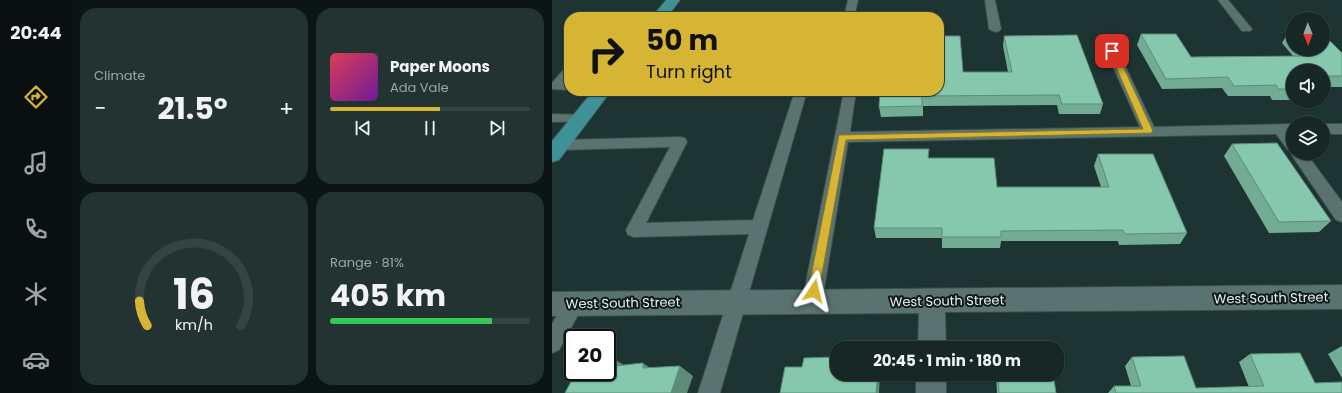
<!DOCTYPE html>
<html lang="en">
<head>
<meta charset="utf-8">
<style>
	body { margin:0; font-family:Poppins,sans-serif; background:#233332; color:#f1f3f6; height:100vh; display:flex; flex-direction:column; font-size:15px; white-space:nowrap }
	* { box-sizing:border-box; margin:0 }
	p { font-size:13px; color:#9ea5a7 }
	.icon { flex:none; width:22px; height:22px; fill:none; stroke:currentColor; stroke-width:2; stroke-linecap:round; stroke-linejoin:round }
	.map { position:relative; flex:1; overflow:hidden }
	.panel { display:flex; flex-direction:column; gap:8px; padding:8px; background:#0c1515; width:480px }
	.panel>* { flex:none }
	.banner { position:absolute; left:12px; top:12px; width:380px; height:84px; border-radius:16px; box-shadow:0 1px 3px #0004,0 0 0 1px #354443; background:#d6b534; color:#111; overflow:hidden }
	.needle { width:26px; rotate:179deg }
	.controls { position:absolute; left:734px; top:12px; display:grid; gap:8px }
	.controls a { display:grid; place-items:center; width:44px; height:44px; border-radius:50%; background:#162726; box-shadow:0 1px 3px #0004,0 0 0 1px #354443; font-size:20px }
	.speed { position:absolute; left:12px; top:329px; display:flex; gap:8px; font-size:20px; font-weight:700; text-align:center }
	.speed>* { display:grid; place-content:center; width:52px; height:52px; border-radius:50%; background:#162726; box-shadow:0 1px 3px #0004,0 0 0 1px #354443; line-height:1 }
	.speed .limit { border:2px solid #111; border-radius:6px; background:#fff; color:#111 }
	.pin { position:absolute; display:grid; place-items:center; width:34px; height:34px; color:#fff; margin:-17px; border-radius:8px; box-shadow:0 2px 6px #0006 }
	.me { position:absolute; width:44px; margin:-22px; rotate:10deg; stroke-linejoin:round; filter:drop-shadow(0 0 3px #0008) }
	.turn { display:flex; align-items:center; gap:14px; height:84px; padding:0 16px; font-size:18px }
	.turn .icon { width:52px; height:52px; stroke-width:2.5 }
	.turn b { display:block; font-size:28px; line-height:34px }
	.big { font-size:30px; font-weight:700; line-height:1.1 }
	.panel .widget { flex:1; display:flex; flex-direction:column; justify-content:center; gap:6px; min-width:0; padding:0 14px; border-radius:16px; background:#233332 }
	.panel .dial { align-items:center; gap:0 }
	.dial svg { height:104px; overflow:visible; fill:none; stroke:#354443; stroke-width:7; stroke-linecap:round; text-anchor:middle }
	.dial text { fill:#f1f3f6; stroke:none }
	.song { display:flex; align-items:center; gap:12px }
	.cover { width:48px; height:48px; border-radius:6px; background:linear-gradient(135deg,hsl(350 70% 55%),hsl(280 70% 35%)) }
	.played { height:4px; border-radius:2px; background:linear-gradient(90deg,#d6b534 55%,#354443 55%) }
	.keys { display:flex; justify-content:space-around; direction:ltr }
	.heat { display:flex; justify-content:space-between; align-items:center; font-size:22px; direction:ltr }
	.charge { height:6px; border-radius:3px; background:linear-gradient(90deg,#34c759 81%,#354443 0) }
	.panel .tiles { flex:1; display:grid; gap:8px; grid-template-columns:repeat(2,1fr) }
	.trip { position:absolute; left:278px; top:341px; width:234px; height:40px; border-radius:16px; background:#162726; box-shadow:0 1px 3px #0004,0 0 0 1px #354443; font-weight:700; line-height:40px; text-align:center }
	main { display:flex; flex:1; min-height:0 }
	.tab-bar { display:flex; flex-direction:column; width:72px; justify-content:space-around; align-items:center; background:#09100f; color:#9ea5a7 }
	.tab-bar .icon { width:28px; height:28px }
	.tab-bar .current { color:#d6b534 }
	.tab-bar b { font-size:18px; color:#f1f3f6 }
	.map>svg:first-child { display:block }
</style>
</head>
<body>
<main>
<nav class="tab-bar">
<b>20:44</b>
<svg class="icon current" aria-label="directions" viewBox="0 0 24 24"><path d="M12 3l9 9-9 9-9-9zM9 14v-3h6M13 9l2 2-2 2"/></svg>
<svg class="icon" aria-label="music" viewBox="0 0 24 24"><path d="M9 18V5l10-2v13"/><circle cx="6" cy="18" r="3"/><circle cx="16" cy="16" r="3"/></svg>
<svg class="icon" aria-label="phone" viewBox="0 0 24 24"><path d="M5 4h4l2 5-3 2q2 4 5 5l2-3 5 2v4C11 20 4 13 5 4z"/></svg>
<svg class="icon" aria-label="climate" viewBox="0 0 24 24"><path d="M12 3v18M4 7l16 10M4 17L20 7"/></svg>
<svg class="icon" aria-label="car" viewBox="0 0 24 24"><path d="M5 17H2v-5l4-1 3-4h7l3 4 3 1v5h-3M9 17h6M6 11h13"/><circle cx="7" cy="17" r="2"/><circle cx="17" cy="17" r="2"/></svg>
</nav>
<section class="panel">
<div class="tiles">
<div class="widget"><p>Climate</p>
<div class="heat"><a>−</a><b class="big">21.5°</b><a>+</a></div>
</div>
<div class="widget">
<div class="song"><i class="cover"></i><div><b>Paper Moons</b><p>Ada Vale</p></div></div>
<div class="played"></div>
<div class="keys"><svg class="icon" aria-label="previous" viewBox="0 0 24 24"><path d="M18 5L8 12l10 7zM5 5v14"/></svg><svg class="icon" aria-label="pause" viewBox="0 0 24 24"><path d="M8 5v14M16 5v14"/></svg><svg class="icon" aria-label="next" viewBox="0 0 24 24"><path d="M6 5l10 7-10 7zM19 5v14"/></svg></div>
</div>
<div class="widget dial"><svg viewBox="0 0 100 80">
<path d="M14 69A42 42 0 1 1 86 69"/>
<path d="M14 69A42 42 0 0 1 8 50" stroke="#d6b534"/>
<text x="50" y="56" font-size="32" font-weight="700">16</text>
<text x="50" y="72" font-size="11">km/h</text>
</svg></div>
<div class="widget"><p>Range · 81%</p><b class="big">405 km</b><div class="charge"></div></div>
</div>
</section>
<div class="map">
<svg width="790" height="393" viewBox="0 0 790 393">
	<rect width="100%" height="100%" fill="#1e3432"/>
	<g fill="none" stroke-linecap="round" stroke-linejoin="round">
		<g stroke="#3b4f4d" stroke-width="2">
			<g id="lane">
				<path d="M296 0H306L302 17H292Z"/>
				<path d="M433 0H443L449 29 447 31 443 32 437 29Z"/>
				<path d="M666 0H676L700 29 698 31H690Z"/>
				<path d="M560 47 564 49 566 51 602 127 741 124V134H739L741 136V153H754L790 202V222L784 220 741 157 739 153 740 151 736 150 724 134 296 142 270 302 267 308 260 311 253 308 250 302 292 91H304L298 132 588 127 554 51 556 49Z"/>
				<path d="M17 67V79L14 82H17V90L0 89V83L13 68Z"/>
				<path d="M243 91H255L168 393H146L197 234 82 237 76 235 74 230 118 147 8 150 3 149 1 145 3 141 8 140 128 137 133 138 135 142 94 223 201 220Z"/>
				<path d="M0 114 34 115 36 118 34 121 0 122Z"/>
				<rect x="771" y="124" width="19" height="10"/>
				<path d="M22 295 29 298 32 304 7 350 0 353V324L15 298Z"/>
			</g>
		</g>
		<g stroke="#3b4f4d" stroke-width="2">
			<g id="street">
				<path d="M790 285V309L393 312 394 348H366L367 313 0 316V292Z"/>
				<rect x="364" y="374" width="30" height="19"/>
			</g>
		</g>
		<g stroke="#3b4f4d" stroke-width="2">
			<g id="primary">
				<path d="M114 0H128L115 17H100Z"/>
				<path d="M41 91H59L7 160 0 162V141Z"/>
			</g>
		</g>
		<use href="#lane" fill="#5b7370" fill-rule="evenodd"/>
		<use href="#street" fill="#5b7370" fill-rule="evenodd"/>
		<use href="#primary" fill="#3e9297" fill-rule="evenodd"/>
	</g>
	<g fill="#72ac95">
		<path d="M736 33H741V49H771L790 53V87H771V71H741V100H720L718 96H676L670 88 610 89 585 45 589 34 639 57 741 56 730 43Z"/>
		<path d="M452 36 551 104 548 114H507L505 105 371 106V116L329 117 327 107 456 72 451 46Z"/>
		<path d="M680 144 779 221 767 232 717 233 672 156Z"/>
		<path d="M546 154 635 233 628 244 567 245 566 241H449L448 248H390V238H324L322 228 377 158 445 187H549L542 166Z"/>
		<path d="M790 346V378L776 354Z"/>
		<path d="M698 354 763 383 790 393H556L562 386H579L573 366 580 357 644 388 697 387 687 362Z"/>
		<path d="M444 374H501L504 393H445Z"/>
	</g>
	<g fill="#5d8c79">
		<path d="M64 360 79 370 63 366Z"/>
		<path d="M91 363 105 373 91 368Z"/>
		<path d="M128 366 141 376 135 393H119Z"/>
		<path d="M326 374H328L327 393H324Z"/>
	</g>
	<g fill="#85c8ad" stroke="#5d8c79">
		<path d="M736 33H741V39Z"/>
		<path d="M589 34H624L639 57 757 56 751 49H771V34L790 53V76H771V71H741V89H727L724 85 682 86 676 77 614 79Z"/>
		<path d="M525 35 551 104H510L507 95 370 96V106L327 107 328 91H387V36H408L411 72H460L452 36Z"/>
		<path d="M725 143 779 221 727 222 680 144Z"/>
		<path d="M332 149H377L376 158H442L445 187H557L546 154H601L635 233 573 234 571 230 449 231V237H390V228H322Z"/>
		<path d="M748 353 763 383 790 382V393H564L562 386H589L580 357 632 356 644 388 712 386 698 354Z"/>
		<path d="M285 357V374H326L324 393H228L233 367H250L252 358Z"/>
		<path d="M55 360H64L63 366 91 363V368L128 366 119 393H13L24 372H55Z"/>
		<path d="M446 374H501L504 393H447Z"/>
	</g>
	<path fill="#d6b534" stroke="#8b7622" d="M558 49 564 51 601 131 599 133 294 140 267 291 265 294 262 296 258 294 256 291 287 135 591 129 557 51Z"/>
	<g text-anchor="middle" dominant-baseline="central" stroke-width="4" stroke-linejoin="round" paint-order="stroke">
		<g font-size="13" fill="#e3f1ef" stroke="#101a19">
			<text transform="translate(719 298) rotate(-1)">West South Street</text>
			<text transform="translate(395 301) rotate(-1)">West South Street</text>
			<text transform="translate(71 303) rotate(-1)">West South Street</text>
		</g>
	</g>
</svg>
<div class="controls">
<a><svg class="needle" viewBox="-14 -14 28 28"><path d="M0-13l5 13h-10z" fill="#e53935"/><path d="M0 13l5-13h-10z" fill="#9ea5a7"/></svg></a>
<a><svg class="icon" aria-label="sound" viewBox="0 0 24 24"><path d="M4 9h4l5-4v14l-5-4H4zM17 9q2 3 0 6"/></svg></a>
<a><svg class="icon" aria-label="layers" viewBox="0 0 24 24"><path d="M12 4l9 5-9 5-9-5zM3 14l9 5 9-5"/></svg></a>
</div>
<div class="speed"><div class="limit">20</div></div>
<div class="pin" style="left:560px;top:51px;background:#d93025"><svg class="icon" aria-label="arrive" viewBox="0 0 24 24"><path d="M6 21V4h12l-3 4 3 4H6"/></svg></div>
<svg class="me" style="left:262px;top:291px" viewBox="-20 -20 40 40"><path d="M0-17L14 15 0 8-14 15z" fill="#d6b534" stroke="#fff" stroke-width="4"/></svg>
<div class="trip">20:45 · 1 min · 180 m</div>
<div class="banner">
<div class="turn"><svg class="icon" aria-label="right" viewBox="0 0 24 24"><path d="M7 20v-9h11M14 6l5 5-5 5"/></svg><div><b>50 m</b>Turn right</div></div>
</div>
</div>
</main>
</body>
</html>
